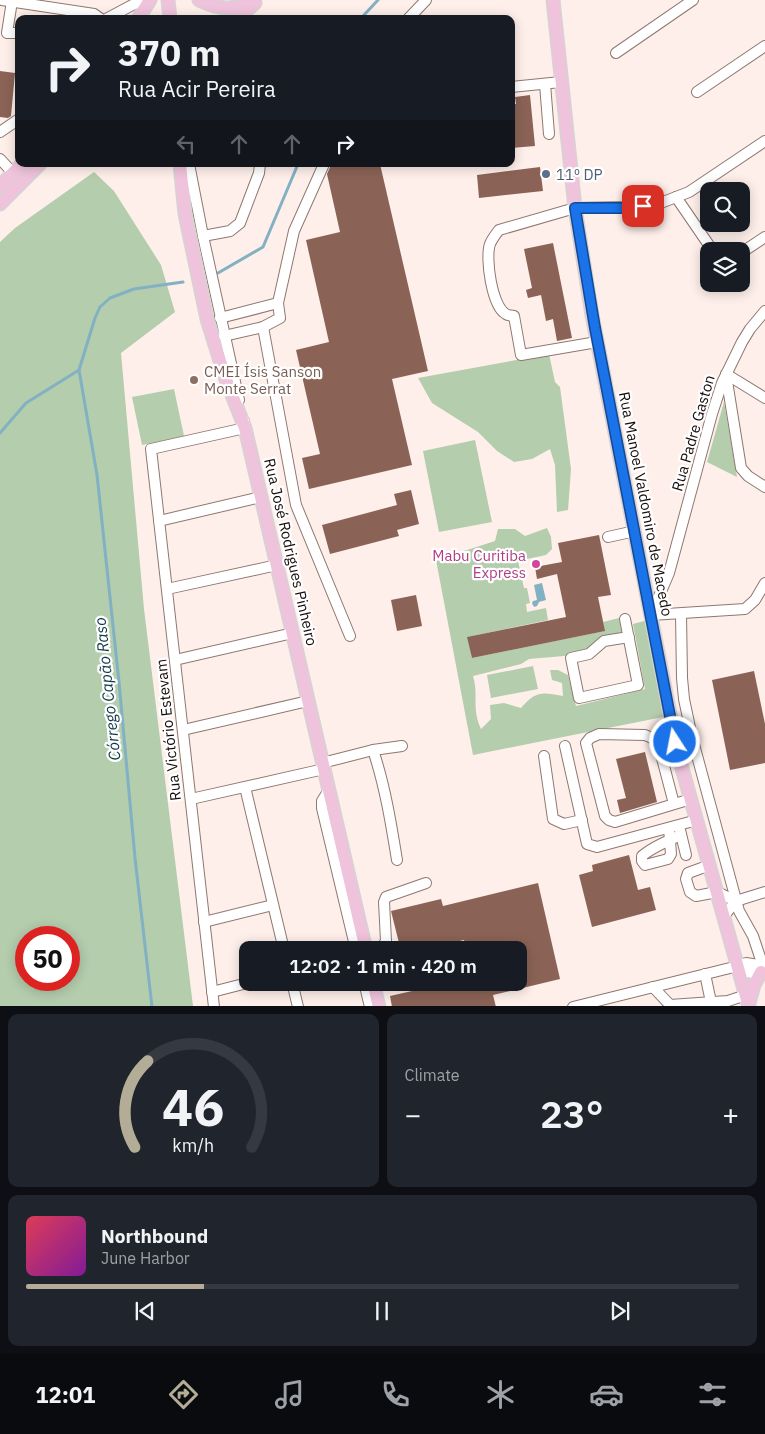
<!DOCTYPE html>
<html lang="en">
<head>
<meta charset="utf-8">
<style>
	body { margin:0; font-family:"IBM Plex Sans",sans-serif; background:#20242c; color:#f1f3f6; height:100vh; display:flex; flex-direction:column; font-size:19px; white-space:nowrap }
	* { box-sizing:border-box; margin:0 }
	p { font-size:16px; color:#9ea1a6 }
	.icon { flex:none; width:28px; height:28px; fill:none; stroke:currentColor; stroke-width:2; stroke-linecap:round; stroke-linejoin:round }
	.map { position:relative; height:1006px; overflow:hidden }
	.side { display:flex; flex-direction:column; gap:8px; padding:8px; background:#0d0f14; flex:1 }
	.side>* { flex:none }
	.guide { position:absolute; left:15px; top:15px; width:500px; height:152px; border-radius:10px; box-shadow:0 2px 12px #0003; background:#171b24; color:#f1f3f6; overflow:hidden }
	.controls { position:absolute; left:700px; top:182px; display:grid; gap:10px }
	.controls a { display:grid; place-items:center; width:50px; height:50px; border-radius:10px; background:#171b24; box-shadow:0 2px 12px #0003; font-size:25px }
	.speed { position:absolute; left:15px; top:926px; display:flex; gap:10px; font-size:25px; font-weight:700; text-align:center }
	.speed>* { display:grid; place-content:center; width:65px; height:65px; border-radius:50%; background:#171b24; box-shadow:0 2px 12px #0003; line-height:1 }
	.speed .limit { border:8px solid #d22; background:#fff; color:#111 }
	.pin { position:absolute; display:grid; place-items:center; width:42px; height:42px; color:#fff; margin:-21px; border-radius:10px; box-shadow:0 2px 8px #0006 }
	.me { position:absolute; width:55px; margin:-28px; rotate:349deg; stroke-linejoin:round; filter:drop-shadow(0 0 4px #0008) }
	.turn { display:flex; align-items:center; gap:18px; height:105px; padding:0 20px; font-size:22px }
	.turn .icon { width:65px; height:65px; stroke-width:2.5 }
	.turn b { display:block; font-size:35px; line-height:42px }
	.lanes { display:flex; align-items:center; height:48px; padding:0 20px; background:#0003; justify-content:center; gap:25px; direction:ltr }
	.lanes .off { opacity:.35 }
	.big { font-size:38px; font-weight:600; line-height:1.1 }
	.side .tile { flex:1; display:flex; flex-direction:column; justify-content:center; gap:8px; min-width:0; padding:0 18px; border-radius:10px; background:#20242c }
	.side .dial { align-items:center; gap:0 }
	.dial svg { height:130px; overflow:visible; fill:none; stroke:#363941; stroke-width:7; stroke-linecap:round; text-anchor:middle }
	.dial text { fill:#f1f3f6; stroke:none }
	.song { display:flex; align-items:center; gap:15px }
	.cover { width:60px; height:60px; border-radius:8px; background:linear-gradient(135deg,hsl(350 70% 55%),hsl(290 70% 35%)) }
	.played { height:5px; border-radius:2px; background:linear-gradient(90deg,#b3ac97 25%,#363941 25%) }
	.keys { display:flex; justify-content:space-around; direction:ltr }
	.heat { display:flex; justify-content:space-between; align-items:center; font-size:28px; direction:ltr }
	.side .tiles { flex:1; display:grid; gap:8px; grid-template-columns:1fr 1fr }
	.tile:last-child { grid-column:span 2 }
	.trip { position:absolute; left:239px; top:941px; width:288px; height:50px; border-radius:10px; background:#171b24; box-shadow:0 2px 12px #0003; font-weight:600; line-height:50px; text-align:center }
	.tabs { display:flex; height:80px; justify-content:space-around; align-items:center; background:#090b0e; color:#9ea1a6 }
	.tabs .icon { width:35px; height:35px }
	.tabs .on { color:#b3ac97 }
	.tabs b { font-size:22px; color:#f1f3f6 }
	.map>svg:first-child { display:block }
</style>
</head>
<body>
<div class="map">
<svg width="765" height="1007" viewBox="0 0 765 1007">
	<rect width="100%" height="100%" fill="#feefea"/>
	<g fill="#b4cdad" fill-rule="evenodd">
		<path d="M94 172 114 191 161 265 175 312 121 353 144 609 193 1006H0V242L15 228ZM26 938H69V980H26Z"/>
		<path d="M549 354 555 382 560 387 571 469 568 510 557 512 555 465 550 449 532 459 514 462 497 451 478 432 432 403 418 378Z"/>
		<path d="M174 389 184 436 142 445 132 397Z"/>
		<path d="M724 402 737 477 707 462Z"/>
		<path d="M475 440 492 522 439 532 423 451Z"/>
		<path d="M547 528 551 537 552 549 546 555 518 561 524 588H527L530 603 526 604 527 612 546 608 548 620 468 637 472 658 604 631 603 622 619 618 622 635 588 651 564 656 529 659 521 664 473 676C479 695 471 708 481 729L491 719 490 705 504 703 521 708C536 691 541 692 563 696L562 683 552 680 550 670H558L568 675 576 706 645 689 633 624 648 620 668 716 473 755 436 560 495 541 498 529H515L525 536Z"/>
		<path d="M533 666 538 689 491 698 487 675Z"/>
	</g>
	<path fill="#81b1c2" d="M542 583 546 600 539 602 537 606 534 607 532 603 533 601 537 600 534 585Z"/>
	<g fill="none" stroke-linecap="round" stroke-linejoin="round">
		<g stroke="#81b1c2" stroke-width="3">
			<path d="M362 19 364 15 378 0"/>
			<path d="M218 273 263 247 298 164"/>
			<path d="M0 433 26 403 79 370"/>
			<path d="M152 1007 135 858 119 682 97 475 79 370 95 318 100 307 110 298 134 289 183 282"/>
		</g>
	</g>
	<g fill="#8b6356">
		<path d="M0 71 15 73 11 116 8 118 0 117Z"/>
		<path d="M530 95 535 146 511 148V104H516L515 97Z"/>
		<path d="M336 164H380L428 371 392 379 412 465 309 489 302 458 320 454 296 350 329 342 306 240 340 232 327 174 331 165Z"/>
		<path d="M540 167 543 191 479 198 477 175Z"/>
		<path d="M553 243 572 338 557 341 553 319 546 321 541 295 528 298 526 290 532 288 524 249Z"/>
		<path d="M411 490 419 524 397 530 399 536 330 554 322 525 397 505 394 494Z"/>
		<path d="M599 535 611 595 598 597 605 631 472 658 467 637 566 617 557 574 537 579 535 567 562 562 558 543Z"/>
		<path d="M416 595 422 626 397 631 391 600Z"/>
		<path d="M754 671 765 724V763L730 770 712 680Z"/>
		<path d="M645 752 657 802 620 813 617 800 626 798 616 759Z"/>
		<path d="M629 855 638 890 650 887 656 910 592 927 579 875 593 871 592 865Z"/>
		<path d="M538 883 560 979 493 995 496 1007H392L390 996 443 984V982H518V950H466L464 940 421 950H407L406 945 400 947 391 911 441 899 443 906Z"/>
	</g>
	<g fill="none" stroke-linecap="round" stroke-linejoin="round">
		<g stroke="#8e7870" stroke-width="12">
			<g id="minor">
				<path d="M2 0 94 14 101 19"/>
				<path d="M12 1 7 33H19"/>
				<path d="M106 19 138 2"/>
				<path d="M408 19 426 0"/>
				<path d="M616 53 693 0"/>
				<path d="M545 84 549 134"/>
				<path d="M511 87 561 82"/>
				<path d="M697 92 765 46"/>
				<path d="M0 132 19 119"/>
				<path d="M0 159 13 173"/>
				<path d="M189 164 203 236 239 400"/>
				<path d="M676 197 713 251"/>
				<path d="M203 236 230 231 240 223 259 173 260 164"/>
				<path d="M741 253 765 237"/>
				<path d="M765 311 750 329 742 342 722 383 712 414 669 573 651 615 745 609 755 600 765 583"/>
				<path d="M220 318 278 303"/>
				<path d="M263 327 296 505 350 636"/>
				<path d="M224 336 263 327 280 318 278 303 294 231 324 164"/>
				<path d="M597 342 521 355 514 316C511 315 508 316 506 314 492 307 485 258 490 244 492 239 496 234 499 230L575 208 628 207 658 204 689 192 765 141"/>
				<path d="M726 374 765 398"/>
				<path d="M726 375 741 468 748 476 765 487"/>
				<path d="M159 521 261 497"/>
				<path d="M608 537 635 531"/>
				<path d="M167 589 277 565"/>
				<path d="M681 614 682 678 684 699 692 737 739 911 753 936 761 960 765 966"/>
				<path d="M625 619 638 685 579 698 571 658 589 654 604 641 629 637"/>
				<path d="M175 660 293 633"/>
				<path d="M183 730 308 701"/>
				<path d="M565 746 587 844 597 847 697 820"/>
				<path d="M373 750C385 786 391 823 397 860"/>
				<path d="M544 756 553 819 564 824 582 820"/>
				<path d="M322 763 373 750 402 746"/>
				<path d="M245 787 284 950"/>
				<path d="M329 790 322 801V808L356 950"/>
				<path d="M191 799 324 769"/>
				<path d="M674 804 658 743 652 738 645 735 599 734 590 738 586 743 605 816 609 820 615 822 691 799"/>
				<path d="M669 828 671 854 668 859 645 865 642 861V856C653 847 667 841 681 835"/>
				<path d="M680 830 686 855"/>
				<path d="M710 865 688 873 686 879 690 892 696 896 717 892 736 901"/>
				<path d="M724 916 736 901 765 892"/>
				<path d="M204 922 273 905"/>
				<path d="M380 950 386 941 384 902 386 897 426 883"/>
				<path d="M738 966C746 974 755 975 765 970"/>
				<path d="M705 974 711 1002"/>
				<path d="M292 982 298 1007"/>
				<path d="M364 982 370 1007"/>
				<path d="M653 987 670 1005 728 1001 746 995"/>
				<path d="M212 992 251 982"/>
				<path d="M214 1007 151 449 245 428 244 421"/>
				<path d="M573 1007 738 966 746 963 765 966"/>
			</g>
		</g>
		<g stroke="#d5d3d3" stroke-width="15">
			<g id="major">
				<path d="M168 0 170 19"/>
				<path d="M199 0C222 11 231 9 255 3"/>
				<path d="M553 0 575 208 592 315 672 724 678 754 749 1007"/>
				<path d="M138 19 150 0"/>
				<path d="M237 19 254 4"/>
				<path d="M180 164 185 214 207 319 225 377 245 428 366 950"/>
				<path d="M0 186 22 164"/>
				<path d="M0 204 40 164"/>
				<path d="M373 982 379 1007"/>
				<path d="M749 1003 754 985 761 972"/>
			</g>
		</g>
		<use href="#minor" stroke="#fff" stroke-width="10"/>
		<use href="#major" stroke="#efc3db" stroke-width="12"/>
	</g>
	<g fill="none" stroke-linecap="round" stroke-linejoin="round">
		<g stroke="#114b97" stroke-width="12">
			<path id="route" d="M643 206 628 208H575L595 328 675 742"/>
		</g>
		<use href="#route" stroke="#1a73e8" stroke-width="9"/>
	</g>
	<circle fill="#5c6f8a" stroke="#fff" stroke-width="2" cx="546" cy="174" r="5"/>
	<circle fill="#8d6e63" stroke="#fff" stroke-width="2" cx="194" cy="380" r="5"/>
	<circle fill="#d1479c" stroke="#fff" stroke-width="2" cx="536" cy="564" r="5"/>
	<g text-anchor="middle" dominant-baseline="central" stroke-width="4.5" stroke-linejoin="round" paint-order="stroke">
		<g font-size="15" fill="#4e5e75" stroke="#fff" text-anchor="start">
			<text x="556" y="174">11º DP</text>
		</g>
		<g font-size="15" fill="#785e54" stroke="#fff" text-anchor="start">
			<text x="204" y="371">CMEI Ísis Sanson<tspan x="204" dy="17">Monte Serrat</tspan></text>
		</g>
		<g font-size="15" fill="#150d0a" stroke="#fff">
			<text transform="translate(693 433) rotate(-74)">Rua Padre Gaston</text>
			<text transform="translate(646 504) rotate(79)">Rua Manoel Valdomiro de Macedo</text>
			<text transform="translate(291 552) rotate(77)">Rua José Rodrigues Pinheiro</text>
			<text transform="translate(168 730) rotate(-96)">Rua Victório Estevam</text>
		</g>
		<g font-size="15" fill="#b23c85" stroke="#fff" text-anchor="end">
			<text x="526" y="555">Mabu Curitiba<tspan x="526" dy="17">Express</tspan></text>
		</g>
		<g font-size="16" font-style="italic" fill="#0e3947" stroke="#fff">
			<text transform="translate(107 689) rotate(-96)">Córrego Capão Raso</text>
		</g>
	</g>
</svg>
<div class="controls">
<a><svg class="icon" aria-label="search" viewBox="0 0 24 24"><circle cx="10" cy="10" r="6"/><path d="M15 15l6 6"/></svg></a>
<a><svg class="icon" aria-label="layers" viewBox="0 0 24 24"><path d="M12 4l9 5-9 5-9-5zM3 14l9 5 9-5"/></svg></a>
</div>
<div class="speed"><div class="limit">50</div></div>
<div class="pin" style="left:643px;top:206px;background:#d93025"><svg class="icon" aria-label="arrive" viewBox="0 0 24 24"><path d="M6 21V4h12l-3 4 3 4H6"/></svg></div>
<svg class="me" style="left:675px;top:742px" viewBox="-20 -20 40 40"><circle r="17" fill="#1a73e8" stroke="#fff" stroke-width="3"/><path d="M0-11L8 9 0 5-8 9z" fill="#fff"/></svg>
<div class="trip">12:02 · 1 min · 420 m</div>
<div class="guide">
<div class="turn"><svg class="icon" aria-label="right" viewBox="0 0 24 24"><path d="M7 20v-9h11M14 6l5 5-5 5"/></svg><div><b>370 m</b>Rua Acir Pereira</div></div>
<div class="lanes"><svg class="icon off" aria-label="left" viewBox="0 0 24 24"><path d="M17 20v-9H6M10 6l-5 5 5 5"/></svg><svg class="icon off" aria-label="ahead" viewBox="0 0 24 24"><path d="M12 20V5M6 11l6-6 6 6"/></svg><svg class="icon off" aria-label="ahead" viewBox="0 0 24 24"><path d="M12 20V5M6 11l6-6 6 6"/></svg><svg class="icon" aria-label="right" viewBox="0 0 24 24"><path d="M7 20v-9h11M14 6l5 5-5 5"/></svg></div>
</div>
</div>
<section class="side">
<div class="tiles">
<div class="tile dial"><svg viewBox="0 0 100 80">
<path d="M14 69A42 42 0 1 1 86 69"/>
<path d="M14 69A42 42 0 0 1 22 16" stroke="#b3ac97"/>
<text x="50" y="56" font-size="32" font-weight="700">46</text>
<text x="50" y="72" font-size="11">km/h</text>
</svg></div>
<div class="tile"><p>Climate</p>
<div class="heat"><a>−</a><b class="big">23°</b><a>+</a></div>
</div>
<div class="tile">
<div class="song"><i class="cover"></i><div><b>Northbound</b><p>June Harbor</p></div></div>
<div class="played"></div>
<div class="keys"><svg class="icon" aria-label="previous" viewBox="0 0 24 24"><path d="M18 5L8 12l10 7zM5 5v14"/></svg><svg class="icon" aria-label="pause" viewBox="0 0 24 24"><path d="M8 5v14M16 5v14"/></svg><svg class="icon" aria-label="next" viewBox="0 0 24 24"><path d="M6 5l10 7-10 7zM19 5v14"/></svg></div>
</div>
</div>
</section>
<nav class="tabs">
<b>12:01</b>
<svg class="icon on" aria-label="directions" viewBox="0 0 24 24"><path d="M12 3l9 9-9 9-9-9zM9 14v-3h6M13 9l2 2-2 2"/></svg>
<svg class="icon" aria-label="music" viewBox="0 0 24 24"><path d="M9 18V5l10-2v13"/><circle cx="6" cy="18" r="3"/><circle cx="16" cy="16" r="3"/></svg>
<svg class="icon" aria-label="phone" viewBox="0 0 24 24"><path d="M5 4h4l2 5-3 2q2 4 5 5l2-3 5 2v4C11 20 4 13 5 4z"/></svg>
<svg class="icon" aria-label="climate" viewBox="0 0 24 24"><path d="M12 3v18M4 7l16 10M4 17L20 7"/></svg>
<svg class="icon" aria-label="car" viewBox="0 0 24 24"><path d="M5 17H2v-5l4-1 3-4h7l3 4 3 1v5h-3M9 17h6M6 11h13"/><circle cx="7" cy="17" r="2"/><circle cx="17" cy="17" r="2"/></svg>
<svg class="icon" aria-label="filters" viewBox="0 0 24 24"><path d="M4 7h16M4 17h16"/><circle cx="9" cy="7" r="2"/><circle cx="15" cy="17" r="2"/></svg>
</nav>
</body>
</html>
